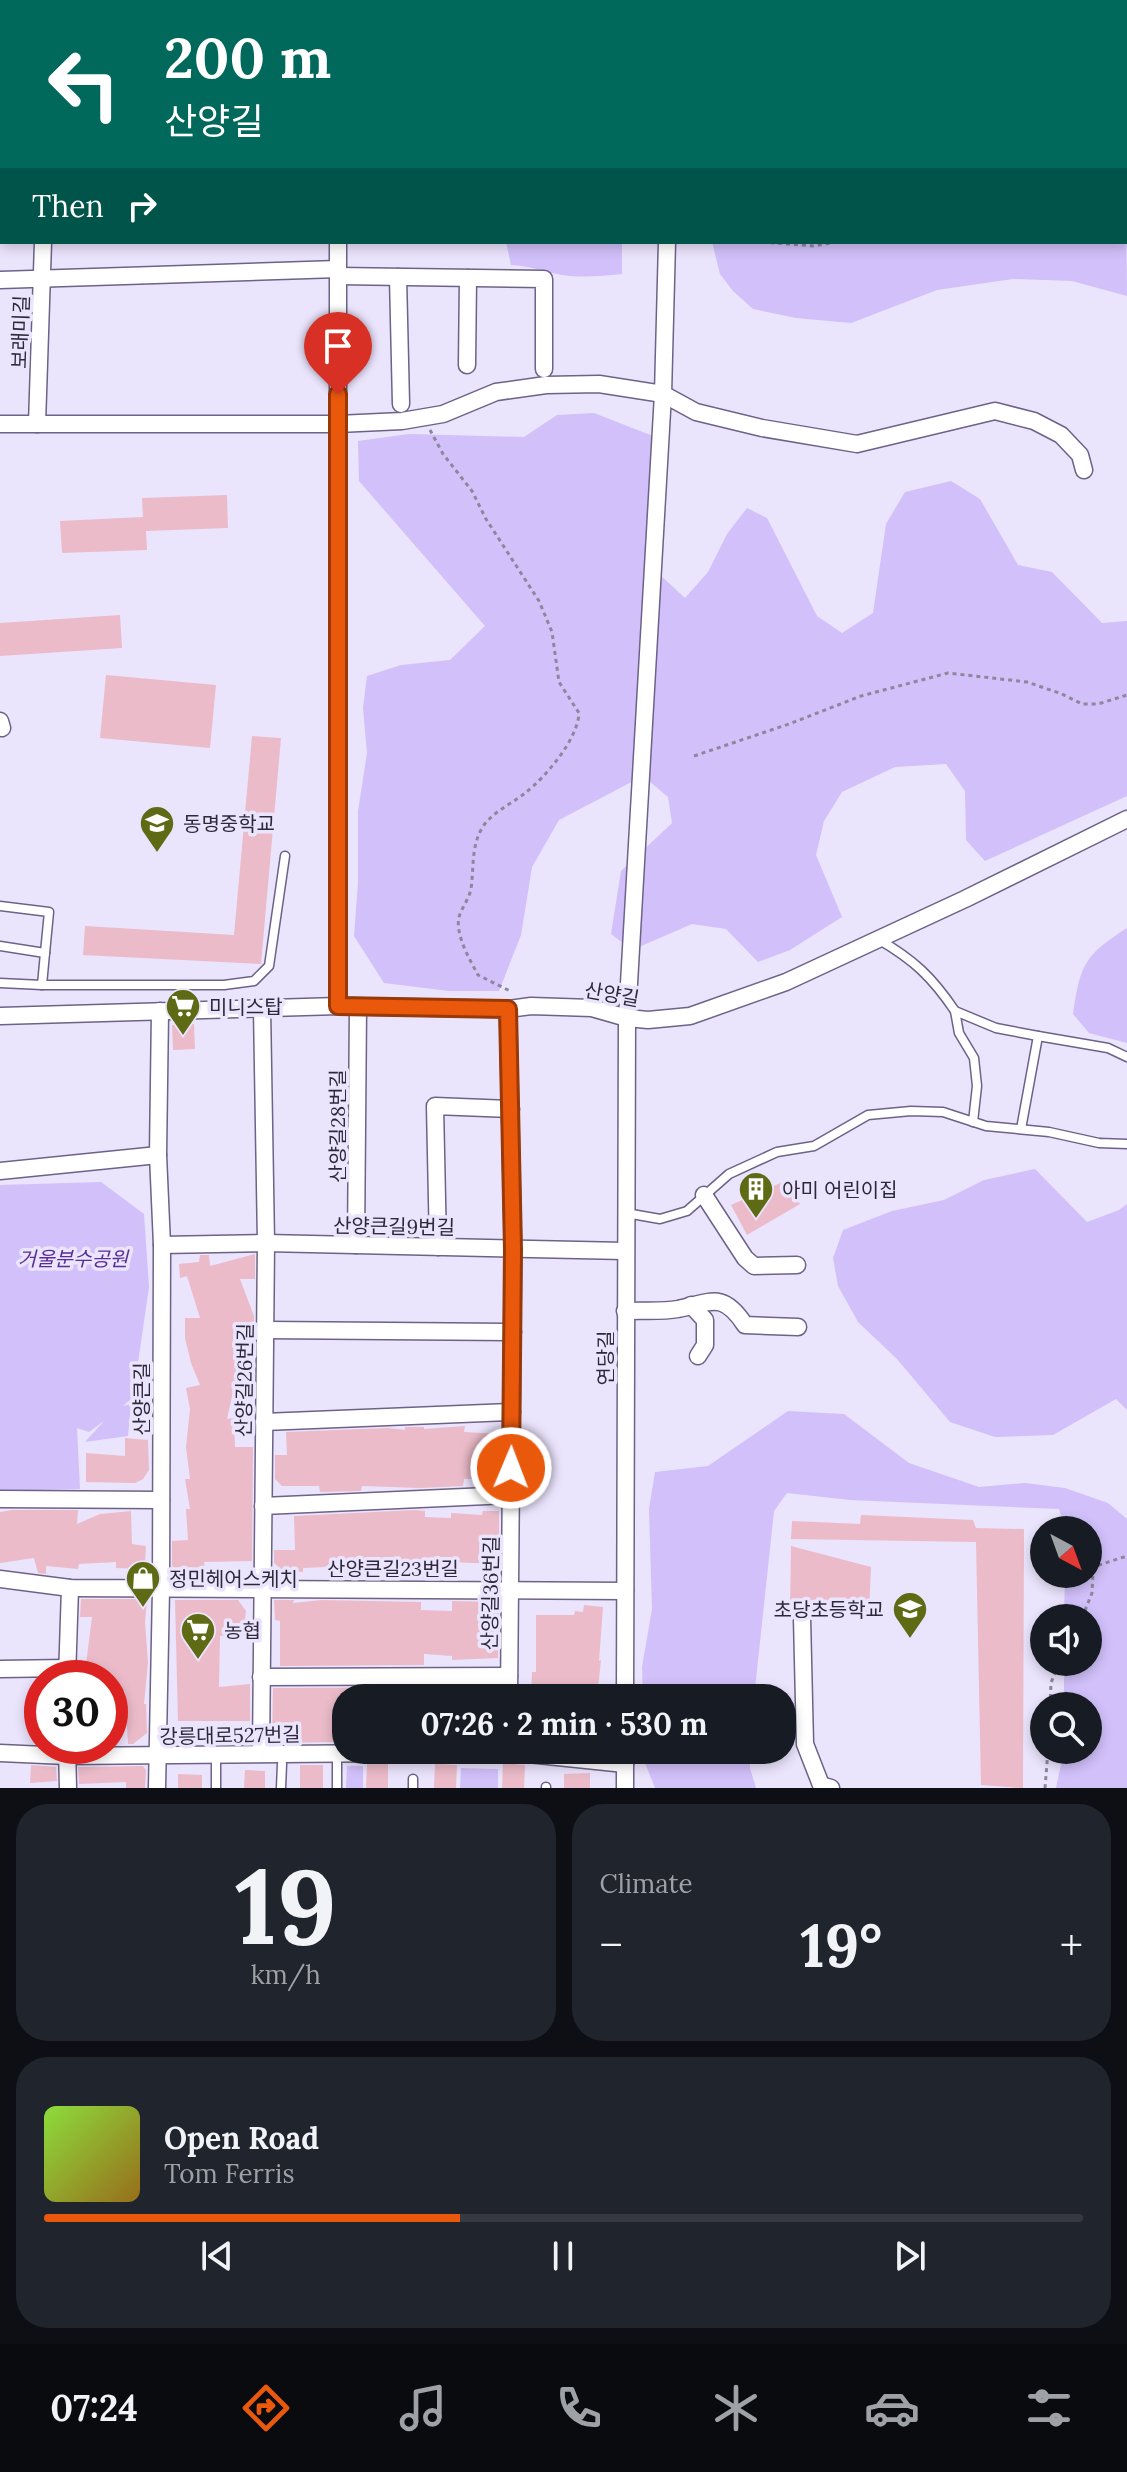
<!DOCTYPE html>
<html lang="en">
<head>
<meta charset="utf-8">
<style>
	body { margin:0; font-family:Lora,"Noto Sans KR",serif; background:#20242c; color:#f1f3f6; height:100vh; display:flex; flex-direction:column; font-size:30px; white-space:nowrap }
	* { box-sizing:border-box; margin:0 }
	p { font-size:26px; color:#9ea1a6 }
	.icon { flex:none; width:44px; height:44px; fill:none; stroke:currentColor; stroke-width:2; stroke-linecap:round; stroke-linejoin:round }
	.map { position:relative; height:1788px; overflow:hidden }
	.details { display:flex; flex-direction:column; gap:16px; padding:16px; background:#0d0f14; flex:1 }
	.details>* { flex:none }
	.guide { position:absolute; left:0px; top:0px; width:1128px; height:244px; box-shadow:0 4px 12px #0003; background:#00695c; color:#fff; overflow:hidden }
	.needle { width:52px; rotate:139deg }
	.fabs { position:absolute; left:1030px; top:1516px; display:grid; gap:16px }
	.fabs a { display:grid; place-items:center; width:72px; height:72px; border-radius:50%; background:#171b24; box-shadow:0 4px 12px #0003; font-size:40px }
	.speed { position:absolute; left:24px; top:1660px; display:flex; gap:16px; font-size:40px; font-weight:700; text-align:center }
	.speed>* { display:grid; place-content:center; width:104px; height:104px; border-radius:50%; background:#171b24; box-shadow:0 4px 12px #0003; line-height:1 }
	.speed .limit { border:12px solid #d22; background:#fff; color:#111 }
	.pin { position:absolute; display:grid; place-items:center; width:68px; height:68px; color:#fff; margin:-82px -34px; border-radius:50% 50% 50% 0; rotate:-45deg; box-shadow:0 0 8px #0007 }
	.pin .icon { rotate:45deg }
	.me { position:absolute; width:88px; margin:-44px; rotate:1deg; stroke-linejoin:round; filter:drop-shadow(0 0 6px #0008) }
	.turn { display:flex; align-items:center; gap:28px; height:168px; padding:0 32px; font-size:36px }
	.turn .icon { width:104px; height:104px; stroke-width:2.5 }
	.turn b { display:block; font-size:56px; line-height:68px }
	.then { display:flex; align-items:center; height:76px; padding:0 32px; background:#0003; gap:16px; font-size:30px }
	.big { font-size:60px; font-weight:800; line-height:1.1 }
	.details .card { flex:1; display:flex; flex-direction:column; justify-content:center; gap:12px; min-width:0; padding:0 28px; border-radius:32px; background:#20242c }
	.details .dial { align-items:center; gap:0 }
	.dial b { font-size:104px; line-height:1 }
	.song { display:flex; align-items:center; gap:24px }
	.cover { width:96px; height:96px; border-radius:12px; background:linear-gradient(135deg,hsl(90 70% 55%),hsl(40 70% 35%)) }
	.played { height:8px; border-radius:4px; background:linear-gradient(90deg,#ea580c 40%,#363941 40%) }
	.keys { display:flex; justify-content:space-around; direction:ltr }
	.heat { display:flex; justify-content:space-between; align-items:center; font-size:44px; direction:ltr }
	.details .tiles { flex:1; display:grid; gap:16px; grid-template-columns:1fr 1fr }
	.card:last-child { grid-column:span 2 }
	.trip { position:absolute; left:332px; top:1684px; width:464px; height:80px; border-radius:32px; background:#171b24; box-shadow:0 4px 12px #0003; font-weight:800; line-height:80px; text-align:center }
	.menu { display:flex; height:128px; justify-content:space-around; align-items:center; background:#090b0e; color:#9ea1a6 }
	.menu .icon { width:56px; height:56px }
	.menu .current { color:#ea580c }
	.menu b { font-size:36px; color:#f1f3f6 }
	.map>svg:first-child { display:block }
</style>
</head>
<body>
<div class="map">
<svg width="1127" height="1788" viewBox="0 0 1127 1788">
	<rect width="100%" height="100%" fill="#ebe4fd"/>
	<g fill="#d1c0fa">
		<path d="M1126 200 1127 296 1072 281 1013 279 937 290 851 323 796 318 753 309 733 291 720 274 712 242H1126Z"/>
		<path d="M506 242H622V274C602 276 582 278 562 275 545 272 530 266 511 265Z"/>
		<path d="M594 413 658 438 646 562 685 598 708 572 727 534 747 508 767 518 817 616 842 633 873 613 886 524 905 492 951 481 980 499 1018 565 1052 572 1102 623 1127 621V796L985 861 966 840 965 791 946 764 895 767 842 792 824 821 816 855 842 917 790 950 758 962 726 929 692 924 632 950 611 934 621 871 672 823 668 797 643 776 559 820 532 867 521 935 499 991H449L384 983 354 936 358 883V811L367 753 363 708 367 676 401 665 450 660 485 626 359 481 358 441 409 434 524 437 557 415Z"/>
		<path d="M1127 928V1043L1089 1033 1073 1014C1080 964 1085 955 1127 928Z"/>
		<path d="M1035 1169 1087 1222 1119 1210 1127 1204V1410L1116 1399 1053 1435 995 1437 950 1422 897 1359 858 1322 838 1286 833 1258 843 1230 892 1211 944 1200 984 1180Z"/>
		<path d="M101 1182 144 1214 149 1287 133 1397 123 1406 131 1404 128 1436 85 1442 104 1421 89 1432 77 1428 80 1489 0 1491V1185Z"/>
		<path d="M788 1411 844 1414 909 1463 979 1487 1025 1483 1065 1488 1108 1503 1127 1519V1788H1056L1064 1750H1088V1706H1064V1662H1088V1618H1064L1065 1574H1088V1530H1065L1059 1509 850 1500 787 1493 774 1511 754 1698H643L642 1667 652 1609 649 1509 655 1472 708 1466Z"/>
		<path d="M645 1750H750V1768L756 1788H655L645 1763Z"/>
		<path d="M347 1766H363V1788H346Z"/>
		<path d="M461 1768 498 1769V1788H460Z"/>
	</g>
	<g fill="#ebbbc9">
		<path d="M227 495 228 528 146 531 147 550 62 553 60 521 143 517 142 498Z"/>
		<path d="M120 615 122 648 0 656V623Z"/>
		<path d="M106 675 216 685 210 748 100 738Z"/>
		<path d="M252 736 281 738 261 964 83 955 85 926 234 935Z"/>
		<path d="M194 1024 195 1049 173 1050 172 1025Z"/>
		<path d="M785 1181 800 1204 747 1235 731 1205Z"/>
		<path d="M255 1254V1279H240L254 1316V1348L242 1346 243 1373 237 1374 227 1419 234 1418 235 1447H253L252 1561 204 1562 205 1570 179 1572 172 1566V1541L188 1540 186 1509H190L185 1479H190L186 1447 190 1409 186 1388 200 1385 191 1363 185 1338V1318H200L187 1276 180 1278 179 1264 199 1262 200 1255H209L210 1266Z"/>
		<path d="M465 1426 464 1432 500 1434V1479H464L463 1486 420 1488 362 1486 361 1491 320 1492 319 1486H282L275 1479V1455H287L286 1432 388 1428 405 1430V1427H424V1429Z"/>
		<path d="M125 1438 148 1440 149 1470 143 1479 135 1483 86 1482V1453L125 1456Z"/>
		<path d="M12 1510H78L77 1524 100 1514 131 1511 132 1544 146 1546 145 1564 138 1569 116 1568V1562L79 1564 78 1569 46 1566V1574L38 1573 34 1558 0 1563V1512Z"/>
		<path d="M415 1510 425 1511V1517L451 1518V1513L482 1515 483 1511H499V1564L425 1561 424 1578 404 1577V1570L348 1566 303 1568V1572L283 1571 274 1563V1550H295L294 1516Z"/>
		<path d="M861 1515 973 1520 976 1528 1024 1529 1023 1788 981 1785 976 1542 791 1539 792 1521 860 1524Z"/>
		<path d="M791 1546 871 1567 869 1613 811 1612 803 1607 790 1611Z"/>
		<path d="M81 1599H147L145 1622 148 1662 144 1704H146L147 1733 133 1744H128L125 1691H115L116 1678H78V1664H86L92 1617H80Z"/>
		<path d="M175 1600H238L246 1611 243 1632 220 1636 219 1687 250 1684V1721H178Z"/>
		<path d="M274 1600H294L293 1603 322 1600 421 1602V1610L452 1611V1601L499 1602 498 1658 452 1660V1656L424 1654V1665L280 1666V1621L275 1620Z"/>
		<path d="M584 1605 603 1607 599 1661 601 1660 597 1698H531L532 1672H536V1615H574L575 1611 583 1612Z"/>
		<path d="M462 1687V1698H346L344 1742 272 1743 273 1688Z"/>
		<path d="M503 1763 525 1765 524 1788H502Z"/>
		<path d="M367 1764H388V1788H366Z"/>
		<path d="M435 1764 457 1765 456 1788H434Z"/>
		<path d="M31 1765 56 1767 57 1781 30 1783Z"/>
		<rect x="300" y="1765" width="23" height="23"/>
		<path d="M143 1766 146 1770 145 1788H126V1782L79 1784 78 1767Z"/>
		<path d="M245 1770 265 1771V1788H244Z"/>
		<path d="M590 1773V1788H564V1774Z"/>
		<path d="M178 1774 202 1775V1788H178Z"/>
	</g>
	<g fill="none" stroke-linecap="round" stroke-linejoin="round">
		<g stroke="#6d6287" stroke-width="11">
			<g id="service">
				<path d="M381 0V2"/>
				<path d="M488 2 491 1"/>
				<path d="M620 2V0"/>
				<path d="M0 906 49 912 45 953"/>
				<path d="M878 939C914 960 932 977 955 1011"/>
				<path d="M0 946 45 953 42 985 0 983"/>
				<path d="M42 985H224L254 981 269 966 285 856"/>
				<path d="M973 1122 977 1086 974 1058 959 1033 955 1011 996 1028 1038 1036"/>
				<path d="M1021 1129 1038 1036 1108 1048 1127 1057"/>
				<path d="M626 1213 660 1219 687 1211 729 1174 777 1152 814 1146 868 1115 911 1111 943 1112 986 1126 1049 1132 1099 1143 1127 1144"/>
				<path d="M337 1754V1788"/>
				<path d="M216 1763V1788"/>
				<path d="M281 1788 282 1764"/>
				<path d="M413 1788V1779"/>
				<path d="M546 1788V1787"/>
			</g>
		</g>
		<g stroke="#6d6287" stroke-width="19">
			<g id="minor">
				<path d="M47 0V2"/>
				<path d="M338 0V2"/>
				<path d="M221 2V0"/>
				<path d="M778 2 782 0"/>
				<path d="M0 55H2"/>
				<path d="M0 124H2"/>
				<path d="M338 242V1006"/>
				<path d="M338 276 544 279V369"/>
				<path d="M398 277 401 404"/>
				<path d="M0 280 338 269"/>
				<path d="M467 365 468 278"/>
				<path d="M0 424H338L402 421 443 414 496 392 546 385 599 384 663 394 696 412 762 428 857 444 995 411 1034 421 1061 435 1080 455 1084 470"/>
				<path d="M37 424 43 242"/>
				<path d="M0 721 2 728"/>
				<path d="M508 1009 513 1249 509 1698"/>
				<path d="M0 1016 338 1006 508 1009 531 1006 592 1008 627 1018 648 1020 690 1016 786 982 965 899 1127 819"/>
				<path d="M0 1171 158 1155"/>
				<path d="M704 1195 745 1258 754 1266 797 1265"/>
				<path d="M162 1245 266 1243 625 1251"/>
				<path d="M356 1245 358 1007"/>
				<path d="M438 1247 435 1106 511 1109"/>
				<path d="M691 1305 705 1320V1345L698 1356"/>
				<path d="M625 1311C642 1310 661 1312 678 1309 711 1302 723 1291 745 1325L798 1327"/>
				<path d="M265 1330 513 1332"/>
				<path d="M264 1422 512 1412"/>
				<path d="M0 1499 161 1500"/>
				<path d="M263 1506 511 1495"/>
				<path d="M0 1579 70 1588 625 1591"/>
				<path d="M802 1618 805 1744 821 1785 831 1788"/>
				<path d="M0 1669 67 1668"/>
				<path d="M261 1677 509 1676"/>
				<path d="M67 1678 70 1588"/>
				<path d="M625 1698 627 1018 663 394 667 242"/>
				<path d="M67 1748 68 1788"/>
				<path d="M0 1753 67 1756 509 1752 625 1764"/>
				<path d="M261 1753 266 1243 262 1008"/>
				<path d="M157 1788 161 1589 162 1245 158 1155 160 1011"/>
				<path d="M625 1788V1750"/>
			</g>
		</g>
		<g stroke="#8d879b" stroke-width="3" stroke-dasharray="4 4" stroke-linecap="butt">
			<path d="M1126 231 1127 232"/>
			<path d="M762 242 814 246 836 242"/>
			<path d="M430 430 443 454 472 491 486 519 539 601 552 632 559 682 579 713C578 739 545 778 525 793 510 805 492 812 482 828 471 847 474 868 471 889 469 899 462 907 459 917 455 935 470 960 478 975L512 992"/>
			<path d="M694 756 789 724 861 696 948 673 1027 682 1062 694 1082 704H1098L1127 695"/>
			<path d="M1082 1618 1092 1593 1093 1573 1099 1565 1127 1556"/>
			<path d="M1050 1706 1051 1683 1059 1662"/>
			<path d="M1045 1788 1048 1750"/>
		</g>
		<use href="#service" stroke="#fff" stroke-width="8"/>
		<use href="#minor" stroke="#fff" stroke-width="16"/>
	</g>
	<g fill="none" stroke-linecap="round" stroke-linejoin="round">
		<g stroke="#983908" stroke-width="20">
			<path id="route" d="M338 394V1006L508 1009 513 1249 511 1468"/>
		</g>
		<use href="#route" stroke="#ea580c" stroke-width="14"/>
	</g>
	<defs>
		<g id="school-pin" transform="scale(1.8)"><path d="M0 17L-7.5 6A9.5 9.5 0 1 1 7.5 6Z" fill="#5e6b14" stroke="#ebe4fd"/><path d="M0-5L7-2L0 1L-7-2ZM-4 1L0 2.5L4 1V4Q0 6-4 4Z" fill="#fff"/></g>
		<g id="supermarket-pin" transform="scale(1.8)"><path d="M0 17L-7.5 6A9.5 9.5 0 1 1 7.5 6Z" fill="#5e6b14" stroke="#ebe4fd"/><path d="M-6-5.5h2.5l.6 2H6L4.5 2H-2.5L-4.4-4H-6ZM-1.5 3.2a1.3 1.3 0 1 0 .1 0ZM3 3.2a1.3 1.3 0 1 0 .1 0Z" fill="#fff"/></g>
		<g id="building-pin" transform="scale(1.8)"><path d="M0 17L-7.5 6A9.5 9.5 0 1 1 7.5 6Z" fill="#5e6b14" stroke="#ebe4fd"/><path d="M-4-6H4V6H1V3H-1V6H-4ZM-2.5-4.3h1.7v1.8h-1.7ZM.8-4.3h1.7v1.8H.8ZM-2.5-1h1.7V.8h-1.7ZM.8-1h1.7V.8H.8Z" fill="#fff"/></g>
		<g id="shop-pin" transform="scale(1.8)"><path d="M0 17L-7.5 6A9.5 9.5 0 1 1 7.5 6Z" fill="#5e6b14" stroke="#ebe4fd"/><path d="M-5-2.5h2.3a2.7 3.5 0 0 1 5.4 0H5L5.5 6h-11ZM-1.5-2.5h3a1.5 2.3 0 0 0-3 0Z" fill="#fff"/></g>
	</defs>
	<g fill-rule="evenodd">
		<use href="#school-pin" x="157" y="823"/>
		<use href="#supermarket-pin" x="183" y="1006"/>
		<use href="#building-pin" x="756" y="1189"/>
		<use href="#shop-pin" x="143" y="1578"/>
		<use href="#school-pin" x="910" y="1609"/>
		<use href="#supermarket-pin" x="198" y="1630"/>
	</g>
	<g text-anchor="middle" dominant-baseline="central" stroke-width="7" stroke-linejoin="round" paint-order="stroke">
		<g font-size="20" fill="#2e2939" stroke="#ebe4fd">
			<text transform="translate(20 332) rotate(-88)">보래미길</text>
			<text transform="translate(612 994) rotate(10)">산양길</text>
			<text transform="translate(337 1126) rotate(-90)">산양길28번길</text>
			<text transform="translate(394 1226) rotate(1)">산양큰길9번길</text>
			<text transform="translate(605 1358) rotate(-90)">연당길</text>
			<text transform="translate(244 1380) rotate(-89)">산양길26번길</text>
			<text transform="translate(141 1399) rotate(-90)">산양큰길</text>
			<text x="393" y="1568">산양큰길23번길</text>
			<text transform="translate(490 1593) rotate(-89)">산양길36번길</text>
			<text transform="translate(230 1735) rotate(-1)">강릉대로527번길</text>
		</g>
		<g font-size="20" fill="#2e2939" stroke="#ebe4fd" text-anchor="start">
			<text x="183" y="823">동명중학교</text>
			<text x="209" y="1006">미니스탑</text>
			<text x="782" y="1189">아미 어린이집</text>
			<text x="169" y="1578">정민헤어스케치</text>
			<text x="884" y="1609" text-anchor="end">초당초등학교</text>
			<text x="224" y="1630">농협</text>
		</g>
		<g font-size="20" font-style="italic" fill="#592d96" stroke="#ebe4fd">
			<text x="73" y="1258">거울분수공원</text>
		</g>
	</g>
</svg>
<div class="fabs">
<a><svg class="needle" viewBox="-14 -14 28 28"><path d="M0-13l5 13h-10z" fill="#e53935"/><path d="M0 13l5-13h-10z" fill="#9ea1a6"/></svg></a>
<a><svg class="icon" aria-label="sound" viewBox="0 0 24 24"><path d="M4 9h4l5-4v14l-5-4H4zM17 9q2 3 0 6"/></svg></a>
<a><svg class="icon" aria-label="search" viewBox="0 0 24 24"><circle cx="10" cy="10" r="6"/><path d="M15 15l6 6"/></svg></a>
</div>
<div class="speed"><div class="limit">30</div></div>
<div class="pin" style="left:338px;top:394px;background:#d93025"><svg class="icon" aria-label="arrive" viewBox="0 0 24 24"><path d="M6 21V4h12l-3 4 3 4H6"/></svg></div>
<svg class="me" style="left:511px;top:1468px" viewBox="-20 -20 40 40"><circle r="17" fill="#ea580c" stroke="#fff" stroke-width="3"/><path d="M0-11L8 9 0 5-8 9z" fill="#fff"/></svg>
<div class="trip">07:26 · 2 min · 530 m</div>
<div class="guide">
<div class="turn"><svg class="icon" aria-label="left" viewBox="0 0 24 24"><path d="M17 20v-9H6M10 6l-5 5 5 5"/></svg><div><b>200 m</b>산양길</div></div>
<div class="then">Then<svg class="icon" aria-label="right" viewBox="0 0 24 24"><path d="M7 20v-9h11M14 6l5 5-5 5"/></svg></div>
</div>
</div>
<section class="details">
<div class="tiles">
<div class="card dial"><b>19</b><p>km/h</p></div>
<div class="card"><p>Climate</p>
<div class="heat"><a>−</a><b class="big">19°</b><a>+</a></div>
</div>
<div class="card">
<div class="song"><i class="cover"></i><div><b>Open Road</b><p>Tom Ferris</p></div></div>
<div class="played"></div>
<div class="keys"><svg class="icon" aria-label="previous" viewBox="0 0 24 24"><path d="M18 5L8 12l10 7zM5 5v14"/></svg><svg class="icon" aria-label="pause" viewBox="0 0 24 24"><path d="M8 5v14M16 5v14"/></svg><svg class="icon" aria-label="next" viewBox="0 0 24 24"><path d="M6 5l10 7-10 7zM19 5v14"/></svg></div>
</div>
</div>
</section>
<nav class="menu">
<b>07:24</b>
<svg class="icon current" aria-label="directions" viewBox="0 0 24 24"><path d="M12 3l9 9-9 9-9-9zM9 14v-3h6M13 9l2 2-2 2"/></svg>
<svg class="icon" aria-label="music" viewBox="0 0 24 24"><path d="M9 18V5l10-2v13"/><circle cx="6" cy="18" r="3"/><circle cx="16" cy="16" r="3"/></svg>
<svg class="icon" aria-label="phone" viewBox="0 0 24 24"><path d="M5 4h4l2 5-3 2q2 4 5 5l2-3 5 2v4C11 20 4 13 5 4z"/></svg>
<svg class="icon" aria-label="climate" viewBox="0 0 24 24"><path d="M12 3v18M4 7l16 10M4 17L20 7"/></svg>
<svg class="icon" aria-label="car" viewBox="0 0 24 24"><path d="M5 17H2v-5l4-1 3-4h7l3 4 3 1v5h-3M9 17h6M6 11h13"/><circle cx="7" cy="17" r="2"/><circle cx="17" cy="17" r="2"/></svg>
<svg class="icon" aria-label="filters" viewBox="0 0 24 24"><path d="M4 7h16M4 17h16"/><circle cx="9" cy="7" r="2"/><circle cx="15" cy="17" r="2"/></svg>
</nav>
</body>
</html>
